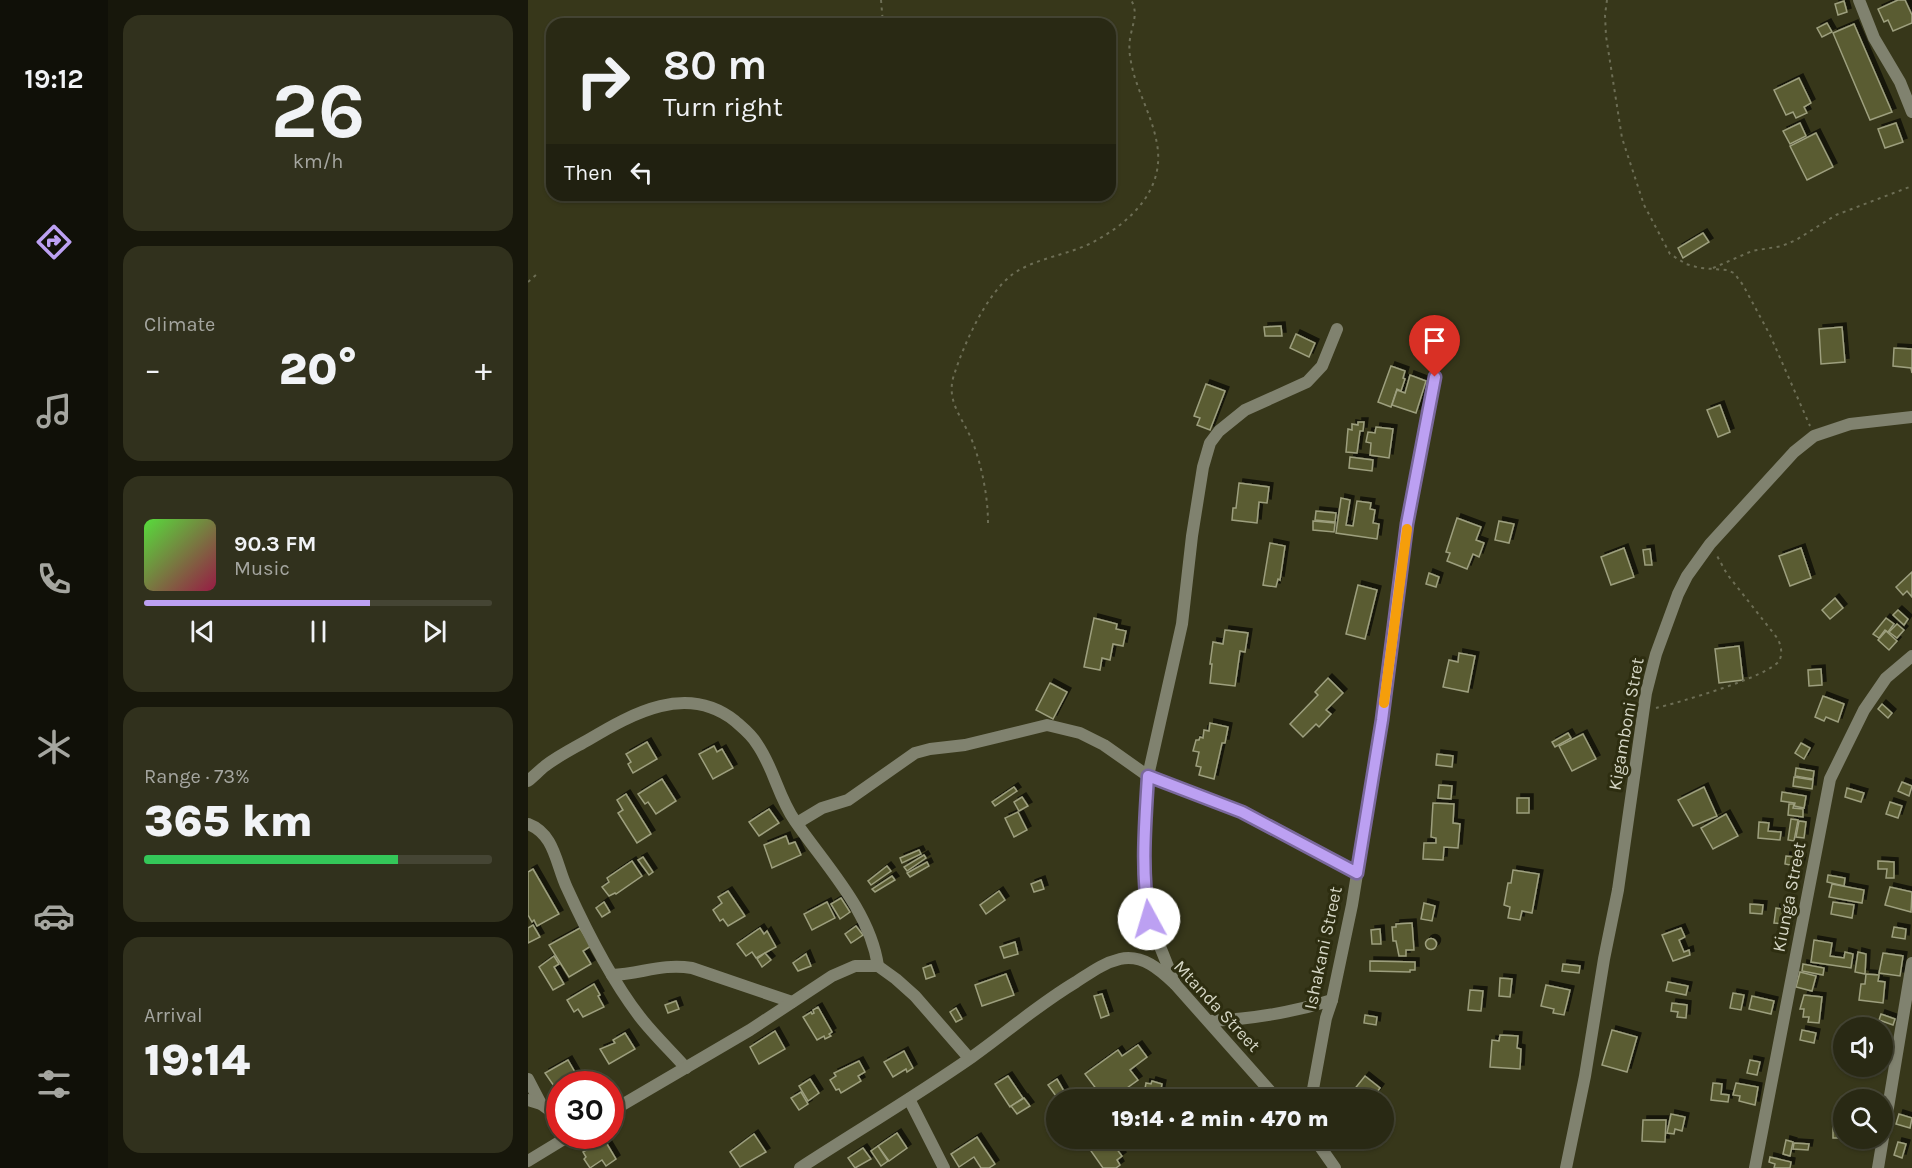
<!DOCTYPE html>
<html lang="en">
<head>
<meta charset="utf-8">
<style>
	body { margin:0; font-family:Karla,sans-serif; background:#31311d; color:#f1f3f6; height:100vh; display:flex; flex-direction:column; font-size:22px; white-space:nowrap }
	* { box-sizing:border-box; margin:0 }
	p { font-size:20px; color:#a5a6a0 }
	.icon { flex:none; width:33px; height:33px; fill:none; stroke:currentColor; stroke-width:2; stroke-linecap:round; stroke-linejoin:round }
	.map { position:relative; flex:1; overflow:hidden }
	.panel { display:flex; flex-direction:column; gap:15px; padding:15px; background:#17170b; width:420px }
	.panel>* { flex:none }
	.top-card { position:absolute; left:18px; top:18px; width:570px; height:183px; border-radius:18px; box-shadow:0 2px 4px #0004,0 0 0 2px #454534; background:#292914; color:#f1f3f6; overflow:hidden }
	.tools { position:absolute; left:1305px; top:1017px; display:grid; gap:12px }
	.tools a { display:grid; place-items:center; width:60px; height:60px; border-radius:50%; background:#292914; box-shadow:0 2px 4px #0004,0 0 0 2px #454534; font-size:30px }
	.speed { position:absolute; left:18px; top:1071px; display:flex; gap:12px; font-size:30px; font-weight:700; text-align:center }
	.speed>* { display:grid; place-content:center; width:78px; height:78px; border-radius:50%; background:#292914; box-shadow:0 2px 4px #0004,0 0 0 2px #454534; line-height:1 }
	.speed .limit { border:9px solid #d22; background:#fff; color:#111 }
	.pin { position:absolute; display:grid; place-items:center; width:51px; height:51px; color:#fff; margin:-62px -26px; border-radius:50% 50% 50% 0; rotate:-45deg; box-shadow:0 0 6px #0007 }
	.pin .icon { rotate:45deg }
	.me { position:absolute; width:66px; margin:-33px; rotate:354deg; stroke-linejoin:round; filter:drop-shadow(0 0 4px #0008) }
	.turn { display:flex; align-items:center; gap:21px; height:126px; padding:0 18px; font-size:27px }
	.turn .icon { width:78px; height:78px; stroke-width:2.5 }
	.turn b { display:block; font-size:42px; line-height:51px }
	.then { display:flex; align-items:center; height:57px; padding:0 18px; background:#0003; gap:12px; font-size:22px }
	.big { font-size:45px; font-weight:800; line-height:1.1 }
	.panel .card { flex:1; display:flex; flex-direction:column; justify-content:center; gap:9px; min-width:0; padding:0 21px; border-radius:18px; background:#31311d }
	.panel .dial { align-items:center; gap:0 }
	.dial b { font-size:78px; line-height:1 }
	.song { display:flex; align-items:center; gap:18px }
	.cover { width:72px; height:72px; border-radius:9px; background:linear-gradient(135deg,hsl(110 70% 55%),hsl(340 70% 35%)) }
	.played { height:6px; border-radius:3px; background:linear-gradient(90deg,#bca0f2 65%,#454534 65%) }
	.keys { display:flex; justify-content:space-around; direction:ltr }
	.heat { display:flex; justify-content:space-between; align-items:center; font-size:33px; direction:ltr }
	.charge { height:9px; border-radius:4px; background:linear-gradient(90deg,#34c759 73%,#454534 0) }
	.trip { position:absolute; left:518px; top:1089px; width:348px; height:60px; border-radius:30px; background:#292914; box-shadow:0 2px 4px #0004,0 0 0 2px #454534; font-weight:800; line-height:60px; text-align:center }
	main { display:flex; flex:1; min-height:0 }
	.tabs { display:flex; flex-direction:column; width:108px; justify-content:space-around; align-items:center; background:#101008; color:#a5a6a0 }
	.tabs .icon { width:42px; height:42px }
	.tabs .on { color:#bca0f2 }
	.tabs b { font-size:27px; color:#f1f3f6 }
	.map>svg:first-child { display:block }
</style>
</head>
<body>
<main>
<nav class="tabs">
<b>19:12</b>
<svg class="icon on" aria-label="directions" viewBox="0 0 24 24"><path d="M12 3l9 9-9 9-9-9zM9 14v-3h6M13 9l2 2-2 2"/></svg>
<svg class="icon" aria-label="music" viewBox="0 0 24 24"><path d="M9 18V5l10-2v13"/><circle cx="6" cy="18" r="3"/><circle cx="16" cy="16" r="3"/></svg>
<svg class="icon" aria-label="phone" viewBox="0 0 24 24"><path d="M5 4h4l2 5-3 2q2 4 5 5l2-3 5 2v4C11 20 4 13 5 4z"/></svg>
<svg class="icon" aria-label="climate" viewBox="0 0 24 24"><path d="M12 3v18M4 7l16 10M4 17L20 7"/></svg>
<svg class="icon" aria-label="car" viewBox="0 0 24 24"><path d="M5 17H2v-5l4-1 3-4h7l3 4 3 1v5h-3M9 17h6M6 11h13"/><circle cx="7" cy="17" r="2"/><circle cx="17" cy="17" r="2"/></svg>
<svg class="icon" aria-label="filters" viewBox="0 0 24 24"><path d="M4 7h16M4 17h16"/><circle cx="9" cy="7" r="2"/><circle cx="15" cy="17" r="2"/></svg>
</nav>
<section class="panel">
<div class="card dial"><b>26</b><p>km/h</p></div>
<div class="card"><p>Climate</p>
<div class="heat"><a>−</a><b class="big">20°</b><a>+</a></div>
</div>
<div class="card">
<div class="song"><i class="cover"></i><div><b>90.3 FM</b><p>Music</p></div></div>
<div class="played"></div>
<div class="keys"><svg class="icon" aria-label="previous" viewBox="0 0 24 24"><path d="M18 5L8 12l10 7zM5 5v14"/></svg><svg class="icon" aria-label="pause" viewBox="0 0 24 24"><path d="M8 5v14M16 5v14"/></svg><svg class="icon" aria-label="next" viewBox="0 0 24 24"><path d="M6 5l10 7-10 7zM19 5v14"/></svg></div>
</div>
<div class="card"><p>Range · 73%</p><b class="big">365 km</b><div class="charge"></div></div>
<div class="card"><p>Arrival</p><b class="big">19:14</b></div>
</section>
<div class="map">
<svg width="1384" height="1168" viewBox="0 0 1384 1168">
	<defs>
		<filter id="shadow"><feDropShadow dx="4" dy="-4" stdDeviation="0" flood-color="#0009"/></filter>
	</defs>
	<rect width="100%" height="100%" fill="#37371a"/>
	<g fill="#5a5c32" stroke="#9d9f7e" stroke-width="1.5" filter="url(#shadow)">
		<path d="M1370 0H1377L1384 15V23L1365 31 1360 20 1356 22 1350 9Z"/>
		<path d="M1316 1 1319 12 1310 15 1307 4Z"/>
		<path d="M1299 23 1304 32 1294 37 1289 28Z"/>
		<path d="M1326 24 1364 112 1342 120 1305 33Z"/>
		<path d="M1271 78 1283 103 1276 107 1279 113 1268 118 1265 112 1258 115 1246 90Z"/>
		<path d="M1272 123 1278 136 1262 144 1255 131Z"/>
		<path d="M1368 123 1375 142 1357 148 1350 129Z"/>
		<path d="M1288 133 1305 167 1279 180 1262 146Z"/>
		<path d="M1175 233 1181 242 1155 258 1150 248Z"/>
		<path d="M753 326 754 336H737L736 327Z"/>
		<path d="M1314 327 1317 362 1293 364 1291 329Z"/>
		<path d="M768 334 787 343 781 357 762 348Z"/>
		<path d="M1366 348 1384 349V373L1383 368 1365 366Z"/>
		<path d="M863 366 877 371 875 378 877 379 873 391 869 389 863 407 850 402Z"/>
		<path d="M882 375 898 381 888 413 864 405 869 390 877 393Z"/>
		<path d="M678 384 697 391 682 430 669 425 672 418 666 416Z"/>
		<path d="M1192 405 1202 432 1190 437 1179 410Z"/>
		<path d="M830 422H836L835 431H832L829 453 818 452 820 429 824 430V424L830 425Z"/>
		<path d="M848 427 865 429 861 458 842 455 843 443 838 442 840 432 847 433Z"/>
		<path d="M822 457 845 460 844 471 821 468Z"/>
		<path d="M711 483 741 487 739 503 731 502 729 523 704 520 705 508H708Z"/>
		<path d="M813 498 822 500 818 525 825 526 829 501 843 503 842 509 847 510 845 523 851 524 849 539 808 533Z"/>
		<path d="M788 511 808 513 807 522 787 520Z"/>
		<path d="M929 518 953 527 948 540 956 543 951 557 945 554 939 569 919 561 922 553 918 552Z"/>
		<path d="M785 521 807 523 806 532 785 530Z"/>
		<path d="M971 521 986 524 981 543 967 540Z"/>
		<path d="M742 543 757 546 752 580 750 579 748 587 735 585Z"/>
		<path d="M1096 548 1106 577 1083 585 1073 557Z"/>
		<path d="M1273 548 1283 578 1262 586 1251 556Z"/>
		<path d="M1122 549 1124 565H1117L1115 550Z"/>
		<path d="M1384 572V597L1379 591 1375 595 1368 587Z"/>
		<path d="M901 573 911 577 908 587 898 584Z"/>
		<path d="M830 585 849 590 837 639 818 634Z"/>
		<path d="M1307 598 1315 608 1302 619 1294 610Z"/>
		<path d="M1370 610 1380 619 1376 625 1365 615Z"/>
		<path d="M566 618 589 624 588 629 598 631 595 646 585 644 582 660 574 658 572 670 556 667Z"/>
		<path d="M1358 618 1366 624 1360 632 1357 630 1351 638 1345 634Z"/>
		<path d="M1369 624 1376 630 1369 638 1361 632Z"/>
		<path d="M697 630 720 633 717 652 712 651 707 686 682 683 684 664H682L685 642 695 644Z"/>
		<path d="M1358 631 1369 641 1361 650 1350 640Z"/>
		<path d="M1211 646 1215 680 1191 683 1187 649Z"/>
		<path d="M931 653 947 656 940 692 915 687 921 660 930 662Z"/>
		<path d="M1293 669 1294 685 1281 686 1280 670Z"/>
		<path d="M800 678 815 693 798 710 803 714 791 727 788 724 775 737 762 724 790 695 787 692Z"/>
		<path d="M522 683 539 692 525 719 508 710Z"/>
		<path d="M1295 696 1316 704 1310 722 1298 717 1296 721 1287 717Z"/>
		<path d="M1354 704 1364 713 1360 718 1350 709Z"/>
		<path d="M682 723 700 727 697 743H694L686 779 671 775 673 767 668 766 671 752 665 751 668 740H671L672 737 675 738 676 730 681 731Z"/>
		<path d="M1040 733 1043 738 1027 747 1024 742Z"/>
		<path d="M1055 734 1068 759 1044 771 1031 746Z"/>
		<path d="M119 742 129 759 105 773 100 764 103 762 98 754Z"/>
		<path d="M1273 743 1282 748 1276 759 1267 753Z"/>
		<path d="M186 746 189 752 194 749 205 768 185 779 171 754Z"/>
		<path d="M909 754 925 756 924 767 908 765Z"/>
		<path d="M1268 768 1286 771 1285 779 1267 776Z"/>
		<path d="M1266 777 1285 780 1284 789 1265 786Z"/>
		<path d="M134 779 148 801 128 814 120 802 117 804 110 794Z"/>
		<path d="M1374 782 1384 786 1381 796 1370 791Z"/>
		<path d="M911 785 924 786 923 799 910 798Z"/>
		<path d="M486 787 489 791 467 806 464 802Z"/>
		<path d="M1176 787 1189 816 1165 826 1150 800Z"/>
		<path d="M1319 788 1336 793 1333 802 1317 797Z"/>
		<path d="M1254 792 1278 796 1276 808 1266 806 1267 803 1253 801Z"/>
		<path d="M98 794 123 834 109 843 90 813 95 810 89 800Z"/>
		<path d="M494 797 500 806 491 811 486 802Z"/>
		<rect x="989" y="798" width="12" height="15"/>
		<path d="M1362 802 1374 806 1370 818 1358 814Z"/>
		<path d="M905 803 926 804 925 823 932 824 930 848 916 847 915 860 895 859 896 843H908V838L903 837Z"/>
		<path d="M1261 804H1266L1265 808 1275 809V817L1260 815Z"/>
		<path d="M241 809 251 823 231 836 221 822Z"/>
		<path d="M490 812 499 830 486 837 477 818Z"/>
		<path d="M1198 814 1210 836 1185 849 1173 828Z"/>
		<path d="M1263 819 1270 820 1266 841 1260 840Z"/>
		<path d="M1271 821 1278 822 1276 838 1268 837Z"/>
		<path d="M1231 822 1241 823 1240 831 1253 832 1252 840 1230 838Z"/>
		<path d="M258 836 261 844 267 842 273 855 244 868 236 845Z"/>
		<path d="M391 850 393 854 374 863 372 858Z"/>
		<path d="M396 855 398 858 379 871 376 867Z"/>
		<path d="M1258 856 1274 858 1272 867 1257 864Z"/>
		<path d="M115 857 125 872 121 875 110 860Z"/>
		<path d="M104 861 114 876 88 894 87 893 81 896 74 887 81 882 79 878Z"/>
		<path d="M1350 861 1366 862V878H1358L1359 869H1350Z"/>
		<path d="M399 862 401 866 382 877 379 873Z"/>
		<path d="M359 866 363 871 343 885 340 881Z"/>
		<path d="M5 869 31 914 9 926 6 920 4 922 0 915V872Z"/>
		<path d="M985 870 1011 874 1004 913 994 911 992 920 980 918 982 907 976 905 980 883H983Z"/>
		<path d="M1300 875 1317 878 1316 886 1299 882Z"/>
		<path d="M364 876 367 880 347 892 344 889Z"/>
		<path d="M513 880 516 889 506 892 503 884Z"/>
		<path d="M1304 884 1336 890 1334 903 1301 897Z"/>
		<path d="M1362 887 1384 892 1383 912 1357 905Z"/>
		<path d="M200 891 217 916 200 926 195 919 192 921 185 910 194 903 190 897Z"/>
		<path d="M471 891 477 900 458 914 452 905Z"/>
		<path d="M313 898 322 912 312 919 303 904Z"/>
		<path d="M76 902 82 912 74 917 68 908Z"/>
		<path d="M299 902 307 918 284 930 276 914Z"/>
		<path d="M1305 902 1326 905 1324 918 1303 914Z"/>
		<path d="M896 903 907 906 904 921 893 919Z"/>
		<path d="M1222 904 1235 905 1234 914 1222 913Z"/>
		<path d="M1248 908 1260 910 1258 924 1246 923Z"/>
		<path d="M884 923 886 950H878V956H871L868 941H865L864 927H868V924Z"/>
		<path d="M5 925 12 937 0 943V928Z"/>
		<path d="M328 926 335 935 323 943 317 934Z"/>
		<path d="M1366 927 1378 929 1377 939 1364 937Z"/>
		<path d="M52 928 63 946 55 951 63 964 41 977 21 945Z"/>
		<path d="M232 928 236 934 239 931 248 947 228 958 224 952 218 956 209 944Z"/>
		<path d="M1153 928 1157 937 1151 940 1156 952 1161 950 1162 955 1145 961 1134 935Z"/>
		<path d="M852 929 853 944H844L843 930Z"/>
		<circle cx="903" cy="944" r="5.5"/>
		<path d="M1286 940 1304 943 1302 956 1316 958 1317 952 1325 954 1323 968 1283 962Z"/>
		<path d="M487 942 490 954 476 958 472 947Z"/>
		<path d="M1330 952 1338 954 1337 974 1327 972Z"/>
		<path d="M237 953 243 960 234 967 229 959Z"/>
		<path d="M1355 953 1375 956 1372 976 1351 973Z"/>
		<path d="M278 954 283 966 270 971 265 963Z"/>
		<path d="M26 956 31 964 26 967 36 984 25 990 11 967Z"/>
		<path d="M842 961 887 962V970H882V972L842 971Z"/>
		<path d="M1035 964 1052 966 1051 973 1034 971Z"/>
		<path d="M1275 964 1296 968 1295 975 1274 971Z"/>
		<path d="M403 965 407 976 398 979 395 968Z"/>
		<path d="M1272 972 1288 976 1284 991 1268 987Z"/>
		<path d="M478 974 486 995 454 1006 447 985Z"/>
		<path d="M1338 974 1351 975 1350 981 1357 982 1355 1003 1331 1000 1333 984H1337Z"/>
		<path d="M972 978 984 979 982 997 971 996Z"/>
		<path d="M1140 982 1160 986 1158 995 1138 991Z"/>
		<path d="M66 984 72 995 70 996 76 1007 55 1017 50 1009 46 1012 39 1000Z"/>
		<path d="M1018 985 1042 990 1036 1015 1025 1013 1026 1009 1013 1006Z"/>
		<path d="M942 990 955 991 953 1011 940 1010Z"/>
		<path d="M1205 993 1216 995 1213 1010 1202 1008Z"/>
		<path d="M574 994 581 1015 573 1018 566 996Z"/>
		<path d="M1276 995 1294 997 1291 1023 1280 1022 1281 1017H1275L1276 1009H1272Z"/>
		<path d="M1224 996 1246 1001 1243 1014 1221 1009Z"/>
		<path d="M148 1001 151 1009 140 1013 137 1005Z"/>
		<path d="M1144 1003 1159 1005 1158 1018 1149 1017 1150 1012 1143 1011Z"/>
		<path d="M290 1007 304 1032 301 1034 303 1036 297 1039 296 1036 289 1040 275 1017 283 1012 284 1014 286 1013 285 1010Z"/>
		<path d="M428 1008 434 1019 428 1022 422 1012Z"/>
		<path d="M1353 1014 1367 1019 1365 1025 1351 1020Z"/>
		<path d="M837 1015 849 1017 848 1025 836 1023Z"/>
		<path d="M1084 1030 1109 1037 1099 1072 1074 1065Z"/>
		<path d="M1274 1030 1288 1033 1286 1043 1272 1040Z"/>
		<path d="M247 1031 257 1049 231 1064 222 1047Z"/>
		<path d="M97 1033 107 1049 81 1064 72 1049 87 1043 85 1040Z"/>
		<path d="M972 1035 990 1036 989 1048 993 1049 992 1069 962 1067 964 1040 971 1041Z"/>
		<path d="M610 1045 619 1057 602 1070 610 1080 585 1098 579 1089 572 1094 557 1074 590 1050 594 1056Z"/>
		<path d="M376 1051 385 1068 379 1072 378 1069 365 1077 356 1062Z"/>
		<path d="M40 1060 48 1074 26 1086 17 1073Z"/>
		<path d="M1222 1060 1232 1062 1229 1075 1219 1073Z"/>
		<path d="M331 1061 337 1072 330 1076 333 1081 313 1093 311 1089 308 1090 302 1080 308 1076 306 1073Z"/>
		<path d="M480 1076 495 1098 482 1107 467 1084Z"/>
		<path d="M837 1076 852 1088 843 1100H823L828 1094 825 1091Z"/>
		<path d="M282 1079 291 1093 280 1101 271 1086Z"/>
		<path d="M529 1079 536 1091 528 1096 520 1085Z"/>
		<path d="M624 1081 634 1084 631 1100H615L618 1083 623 1084Z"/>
		<path d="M1185 1083 1194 1084 1193 1094 1201 1095 1200 1102 1183 1100Z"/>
		<path d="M1208 1083 1230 1087 1227 1105 1211 1101 1212 1096 1205 1095Z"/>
		<path d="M273 1092 280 1104 271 1110 263 1098Z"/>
		<path d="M496 1098 502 1106 489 1114 483 1106Z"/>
		<path d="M1143 1114 1157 1117 1154 1131 1147 1129 1146 1134 1139 1133Z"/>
		<path d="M1371 1114 1384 1118 1382 1128 1368 1124Z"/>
		<path d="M1115 1120H1138L1137 1142 1114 1141Z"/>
		<rect x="1305" y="1126" width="11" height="12"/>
		<path d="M369 1133 379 1148 361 1161 350 1146Z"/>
		<path d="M226 1134 238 1152 212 1167 202 1152Z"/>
		<path d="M449 1137 467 1164 461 1168H453L446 1157 431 1167 423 1154Z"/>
		<path d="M76 1139 88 1159 78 1166 74 1160 62 1168 56 1159 58 1157 55 1152Z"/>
		<path d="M1258 1140 1265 1142 1262 1156 1255 1154Z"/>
		<path d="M575 1141 580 1147 585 1144 594 1156 589 1160 592 1165 588 1168H575L563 1151Z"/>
		<path d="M1370 1142 1378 1144 1374 1158 1366 1155Z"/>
		<path d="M1266 1143 1281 1144 1280 1150 1265 1149Z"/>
		<path d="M350 1146 360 1161 353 1166 343 1151Z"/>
		<path d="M335 1148 343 1159 327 1168 320 1158Z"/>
		<path d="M1242 1157 1263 1162 1262 1168H1246L1247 1164 1241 1162Z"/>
	</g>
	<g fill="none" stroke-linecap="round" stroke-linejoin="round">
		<g stroke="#6d6e55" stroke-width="2" stroke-dasharray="3 4.5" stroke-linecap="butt">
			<path d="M353 0 355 24"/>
			<path d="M1079 0 1077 15 1078 36 1094 138 1116 205 1142 254 1158 264 1172 268 1199 270 1206 273 1215 285 1242 335 1282 426"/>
			<path d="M1185 268 1224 251 1254 246 1268 240 1308 215 1384 186"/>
			<path d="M0 282 8 275"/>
			<path d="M460 523C460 497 454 467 445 443 436 419 417 402 426 375 436 344 458 294 485 274 509 257 543 255 569 240 605 220 637 188 629 144 625 120 613 98 606 75 603 63 600 51 602 39 604 25 611 13 603 0"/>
			<path d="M1128 708C1149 703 1240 677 1251 661 1255 654 1253 646 1250 639L1199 574 1188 554"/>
		</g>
		<g stroke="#80826f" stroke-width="12">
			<path d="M1331 0 1346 38 1372 82 1384 112"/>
			<path d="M0 781C6 776 11 771 17 766 30 756 46 748 60 740 105 713 159 683 207 721 215 728 224 735 229 744 246 768 250 797 267 821 298 866 342 911 350 966"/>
			<path d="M269 823 294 808 320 800 387 753 402 749 437 745 519 725 552 733 576 745 620 776 714 812 829 873"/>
			<path d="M0 824C27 834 28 865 39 888 59 932 82 978 112 1017 126 1035 143 1051 158 1068"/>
			<path d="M84 975C113 974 134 963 164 968L264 1002"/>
			<path d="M647 984 621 919 617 899 616 834 620 776 654 624 664 536 675 467 682 443 691 431 717 410 779 382 794 366 809 329"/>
			<path d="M681 1021C724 1019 763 1013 804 1000"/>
			<path d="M0 1079 13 1104"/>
			<path d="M381 1099 416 1168"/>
			<path d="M0 1100 13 1104 32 1118"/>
			<path d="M783 1100 798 1018 804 1000 824 905 854 720 879 524 907 377"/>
			<path d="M82 1112 222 1030 304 976 327 966H350L368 979 387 996 441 1058"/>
			<path d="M786 1138 807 1168"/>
			<path d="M0 1161 41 1136"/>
			<path d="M272 1168C329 1131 388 1096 444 1057 479 1032 511 1004 548 982 562 973 575 963 592 959 615 954 632 970 647 984L750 1100"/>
			<path d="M1038 1168 1057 1076 1076 959 1090 890 1118 693 1128 654 1150 594 1159 576 1182 544 1266 452 1286 436 1322 424 1384 417"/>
			<path d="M1227 1168 1302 779 1336 710 1358 678 1384 656"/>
			<path d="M1350 1168 1384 963"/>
		</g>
	</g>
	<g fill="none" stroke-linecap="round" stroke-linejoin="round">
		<g stroke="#7a689d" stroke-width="15">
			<path id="route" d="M621 919C613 872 617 824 620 776L714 812 829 873 854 720 879 524 907 377"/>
		</g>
		<use href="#route" stroke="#bca0f2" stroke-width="10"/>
		<path stroke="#f59e0b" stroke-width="10" d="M856 703 879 529"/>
	</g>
	<g text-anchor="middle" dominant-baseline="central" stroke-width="6" stroke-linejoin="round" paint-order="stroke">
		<g font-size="18" fill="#d5d6c5" stroke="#2d2d10">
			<text transform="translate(1098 724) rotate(-80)">Kigamboni Stret</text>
			<text transform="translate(1261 897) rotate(-79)">Kiunga Street</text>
			<text transform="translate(795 948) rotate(-78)">Ishakani Street</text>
			<text transform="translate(689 1006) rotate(47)">Mtanda Street</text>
		</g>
	</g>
</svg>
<div class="tools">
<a><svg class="icon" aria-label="sound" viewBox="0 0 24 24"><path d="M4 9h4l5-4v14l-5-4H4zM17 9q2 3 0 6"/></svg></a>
<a><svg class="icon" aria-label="search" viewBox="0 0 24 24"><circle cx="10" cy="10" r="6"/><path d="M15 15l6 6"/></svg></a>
</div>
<div class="speed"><div class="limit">30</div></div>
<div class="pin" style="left:907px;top:377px;background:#d93025"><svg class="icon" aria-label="arrive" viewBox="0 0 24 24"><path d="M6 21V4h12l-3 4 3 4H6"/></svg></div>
<svg class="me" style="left:621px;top:919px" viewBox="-20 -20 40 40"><circle r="19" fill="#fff"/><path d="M0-13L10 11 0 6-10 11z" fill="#bca0f2"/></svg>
<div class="trip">19:14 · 2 min · 470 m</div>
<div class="top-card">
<div class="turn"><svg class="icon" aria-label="right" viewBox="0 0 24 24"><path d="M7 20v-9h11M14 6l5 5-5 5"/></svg><div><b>80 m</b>Turn right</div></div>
<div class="then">Then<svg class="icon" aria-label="left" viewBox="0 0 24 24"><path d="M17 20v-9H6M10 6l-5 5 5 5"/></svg></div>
</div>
</div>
</main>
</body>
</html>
